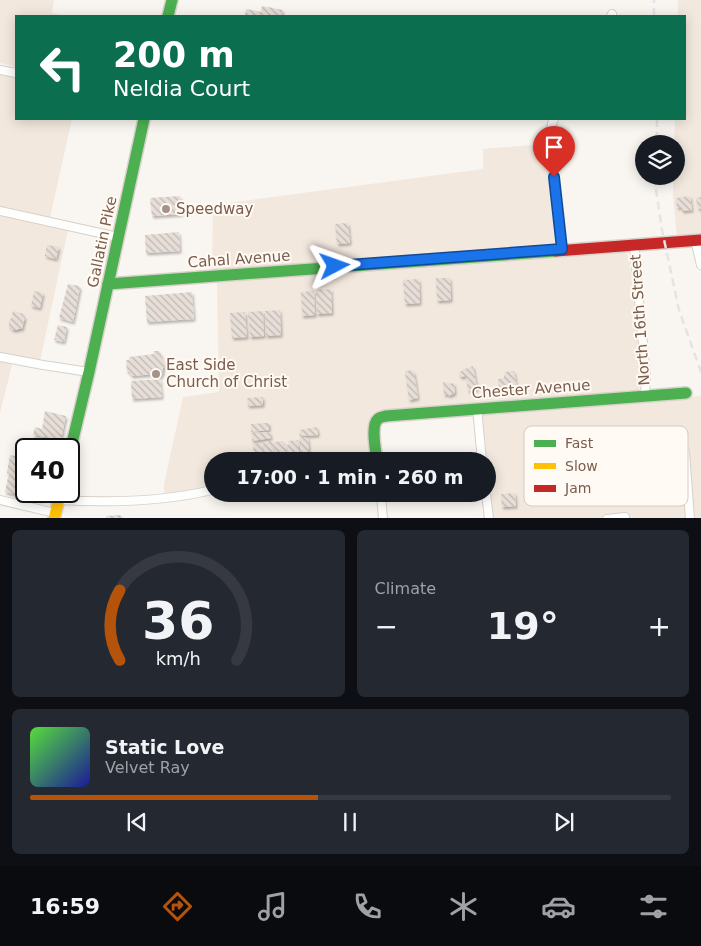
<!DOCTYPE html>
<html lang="en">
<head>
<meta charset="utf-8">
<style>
	body { margin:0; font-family:"DejaVu Sans",sans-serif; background:#242831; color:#f1f3f6; height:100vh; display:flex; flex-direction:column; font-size:19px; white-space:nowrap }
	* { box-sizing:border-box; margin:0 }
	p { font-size:16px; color:#9ea1a6 }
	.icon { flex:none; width:28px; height:28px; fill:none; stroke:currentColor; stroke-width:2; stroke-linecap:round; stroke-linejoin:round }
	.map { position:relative; height:518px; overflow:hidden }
	.sheet { display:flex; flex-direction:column; gap:12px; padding:12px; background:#0d0f14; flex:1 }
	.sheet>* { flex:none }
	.banner { position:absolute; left:15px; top:15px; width:671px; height:105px; border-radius:0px; box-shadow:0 2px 12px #0003; background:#0b6e4f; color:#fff; overflow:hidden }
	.controls { position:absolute; left:635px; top:135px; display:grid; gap:10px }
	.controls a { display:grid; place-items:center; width:50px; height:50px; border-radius:50%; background:#171b24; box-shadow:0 2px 12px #0003; font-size:25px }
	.speed { position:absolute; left:15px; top:438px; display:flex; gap:10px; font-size:25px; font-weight:700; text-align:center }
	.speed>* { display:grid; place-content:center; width:65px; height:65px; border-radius:50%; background:#171b24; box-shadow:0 2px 12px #0003; line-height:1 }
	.speed .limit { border:2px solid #111; border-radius:8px; background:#fff; color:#111 }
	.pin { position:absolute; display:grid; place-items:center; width:42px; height:42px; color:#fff; margin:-51px -21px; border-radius:50% 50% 50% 0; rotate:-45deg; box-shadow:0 0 5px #0007 }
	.pin .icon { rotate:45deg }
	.me { position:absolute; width:55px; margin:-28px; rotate:86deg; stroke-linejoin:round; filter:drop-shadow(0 0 4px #0008) }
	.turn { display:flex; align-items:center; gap:18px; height:105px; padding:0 15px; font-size:22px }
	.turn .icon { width:65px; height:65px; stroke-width:2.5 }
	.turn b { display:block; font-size:35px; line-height:42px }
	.big { font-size:38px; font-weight:700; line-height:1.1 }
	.sheet .card { flex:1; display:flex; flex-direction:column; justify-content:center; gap:8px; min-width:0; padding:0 18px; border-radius:8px; background:#242831 }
	.sheet .dial { align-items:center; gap:0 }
	.dial svg { height:130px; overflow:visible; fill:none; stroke:#363941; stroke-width:7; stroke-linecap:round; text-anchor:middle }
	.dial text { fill:#f1f3f6; stroke:none }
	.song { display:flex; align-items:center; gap:15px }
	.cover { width:60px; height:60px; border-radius:8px; background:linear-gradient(135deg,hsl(110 70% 55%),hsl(240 70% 35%)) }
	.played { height:5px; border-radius:2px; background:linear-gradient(90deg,#b45309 45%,#363941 45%) }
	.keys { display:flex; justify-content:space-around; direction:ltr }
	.heat { display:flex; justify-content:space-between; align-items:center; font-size:28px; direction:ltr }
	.sheet .tiles { flex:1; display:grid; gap:12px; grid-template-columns:1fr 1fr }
	.card:last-child { grid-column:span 2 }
	.trip { position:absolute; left:204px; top:452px; width:292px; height:50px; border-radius:25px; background:#171b24; box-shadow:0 2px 12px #0003; font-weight:700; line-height:50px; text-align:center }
	.tab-bar { display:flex; height:80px; justify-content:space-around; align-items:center; background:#090b0e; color:#9ea1a6 }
	.tab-bar .icon { width:35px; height:35px }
	.tab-bar .current { color:#b45309 }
	.tab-bar b { font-size:22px; color:#f1f3f6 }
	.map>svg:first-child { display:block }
</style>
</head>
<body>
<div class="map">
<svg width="701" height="519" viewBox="0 0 701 519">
	<defs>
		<pattern id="building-back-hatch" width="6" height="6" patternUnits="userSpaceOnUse" patternTransform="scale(1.25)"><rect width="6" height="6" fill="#e6ded7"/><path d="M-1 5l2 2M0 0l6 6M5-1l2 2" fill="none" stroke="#bfb7b1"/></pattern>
		<filter id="shadow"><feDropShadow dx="1.5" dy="2.5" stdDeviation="1" flood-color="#0004"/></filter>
	</defs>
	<rect width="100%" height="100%" fill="#f9f5f0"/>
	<g fill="#f2e8de">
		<path d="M0 0H54L52 13 66 16H16V67L0 63Z"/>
		<path d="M678 0H701V235L677 237 673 196V176H676V144H674L675 119H685V16H678Z"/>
		<path d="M0 74 16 78V119H72L48 226 68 230 40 361 14 357 0 413Z"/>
		<path d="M545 144 555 245 212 271 213 205 483 169V149Z"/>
		<path d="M624 250 629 257 643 376 641 386 635 393 388 411 371 418 369 426 371 444 369 454 291 461H212V485L164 496V484L183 397 219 392 217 280Z"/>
		<path d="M701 396V518H491L488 484V461H485L480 413Z"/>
	</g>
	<g fill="url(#building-back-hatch)" filter="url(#shadow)">
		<path d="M262 6 283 10 281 16H245L246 9 261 12Z"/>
		<path d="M180 196 182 214 152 216 150 198Z"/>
		<path d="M690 196 692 210 682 211 681 207 677 208 676 198Z"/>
		<path d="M701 197V208L698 209 696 198Z"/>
		<path d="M348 223 350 243 337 244 335 224Z"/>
		<path d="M179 232 180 251 146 253 145 235Z"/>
		<path d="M47 245 59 247 56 259 45 256Z"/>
		<path d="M436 278H450L451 300 437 301Z"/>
		<path d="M419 279 420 303 405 304 403 280Z"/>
		<path d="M68 284 79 286 80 288 73 322 59 318Z"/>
		<path d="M322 289V293H324V290L331 289 332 313 317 314 316 290Z"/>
		<path d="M34 291 43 293 40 308 31 306Z"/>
		<path d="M314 291 315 315 302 316 301 292Z"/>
		<path d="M192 292 194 319 147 322 145 296Z"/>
		<path d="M280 310 281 335 266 336 265 311Z"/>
		<path d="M13 311 23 314V316L25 317 22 329H18L17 330H13L11 329 12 328 9 327V319H11Z"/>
		<path d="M263 311 264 336 250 337 248 312Z"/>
		<path d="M245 312 247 337 232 338 230 313Z"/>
		<path d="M58 325 67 327 64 342 54 340Z"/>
		<path d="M153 351H159L160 354H161L162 359 164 360 165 367 163 368V374H161V377H156L155 374 132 376V375H130V372H127L126 360H129V357L154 354Z"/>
		<path d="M473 366 477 389 468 391 466 376 460 377 459 372 462 371V370Z"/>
		<path d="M412 370 413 372H414L418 398 409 400 405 371Z"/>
		<path d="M514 371 517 387 510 390 509 388 505 389V391L501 392 500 390H499L498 379 504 378V375H505V372Z"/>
		<path d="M160 379 162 397 132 399 131 381Z"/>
		<path d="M443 382H447L448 384 454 383 455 393 448 396V394L444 395Z"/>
		<path d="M263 397V405L248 406 247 398Z"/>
		<path d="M45 411 66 416 61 439 33 435 35 427 42 429Z"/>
		<path d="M266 423H269V430L251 432V424Z"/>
		<path d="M317 427 318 435 300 436 299 430Z"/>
		<path d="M267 432V433L270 432 271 438 252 441V433Z"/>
		<path d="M306 437V438H308L309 452V454L301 455 299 439Z"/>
		<path d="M298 440 299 452 294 453 295 455H288L287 445H289L288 441Z"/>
		<path d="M270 441 273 442 274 456H273V458H266L265 457 263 443Z"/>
		<path d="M283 441 284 446 286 445 287 456H280L279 454H275L274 442Z"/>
		<path d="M253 444H262L263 457H262L263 460 255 461Z"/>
		<path d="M10 455 26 458V477L21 476 26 478V491H43L41 500 5 492 9 473H7Z"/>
		<path d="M515 493 516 506 502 507 501 494Z"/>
		<path d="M121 515V519H107L106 516Z"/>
	</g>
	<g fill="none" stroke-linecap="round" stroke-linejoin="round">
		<g stroke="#d7d1cb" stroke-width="10">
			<g id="street">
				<path d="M611 16 612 14"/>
				<path d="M0 70 16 73"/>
				<path d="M554 119 552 123 550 143 562 249"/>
				<path d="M0 211 118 237"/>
				<path d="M695 240 701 265"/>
				<path d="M634 245 646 377 645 396"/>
				<path d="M0 357 43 365 89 372"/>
				<path d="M477 408 482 461"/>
				<path d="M685 452 690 519"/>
				<path d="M381 494 383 519"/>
				<path d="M486 494 489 519"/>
				<path d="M0 500 55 513"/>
				<path d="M59 500C110 503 162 502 212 490"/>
				<path d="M607 519 625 517"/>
			</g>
		</g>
		<g stroke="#d9d2cb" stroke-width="14">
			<g id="fast">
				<path d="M168 16 172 0"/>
				<path d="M108 284 556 251"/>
				<path d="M69 456 89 372 144 119"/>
				<path d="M377 461C376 451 370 426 378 419 380 417 383 417 386 416L686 393"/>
			</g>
		</g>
		<g stroke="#d9d2cb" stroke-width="14">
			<path id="slow" d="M54 519 61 491"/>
		</g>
		<g stroke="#d9d2cb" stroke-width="14">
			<path id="jam" d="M556 251 701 240"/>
		</g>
		<use href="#street" stroke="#fefefd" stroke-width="8"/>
		<use href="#fast" stroke="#4caf50" stroke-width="11"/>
		<use href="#slow" stroke="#ffc107" stroke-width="11"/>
		<use href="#jam" stroke="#c62828" stroke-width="11"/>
		<g stroke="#e6e3e7" stroke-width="2.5" stroke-dasharray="8 5" stroke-linecap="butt">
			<path d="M654 16V0"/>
			<path d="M657 119V144"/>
			<path d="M654 176 662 230 679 310 701 372"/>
		</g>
	</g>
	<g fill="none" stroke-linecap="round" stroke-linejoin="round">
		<g stroke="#114b97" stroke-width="12">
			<path id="route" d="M335 266 562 249 554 177"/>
		</g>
		<use href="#route" stroke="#1a73e8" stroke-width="9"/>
	</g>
	<g fill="#a69286" stroke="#fffaf3" stroke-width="2">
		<circle cx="166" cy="209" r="5"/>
		<circle cx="156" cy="374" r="5"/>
	</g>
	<g text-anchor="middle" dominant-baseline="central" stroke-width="4" stroke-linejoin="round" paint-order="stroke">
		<g font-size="15" fill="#7a5c4d" stroke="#fffaf3" text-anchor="start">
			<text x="176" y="209">Speedway</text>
			<text x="166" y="365">East Side<tspan x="166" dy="17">Church of Christ</tspan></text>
		</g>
		<g font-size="15" fill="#7a5c4d" stroke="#fffaf3">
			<text transform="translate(102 242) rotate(-78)">Gallatin Pike</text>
			<text transform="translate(239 259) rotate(-4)">Cahal Avenue</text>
			<text transform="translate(640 320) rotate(-94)">North 16th Street</text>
			<text transform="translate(531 389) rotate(-4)">Chester Avenue</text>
		</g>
	</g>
	<rect x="524" y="426" width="164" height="80" rx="8" fill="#fffaf3" stroke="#d7cbc1" stroke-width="1"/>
	<rect x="534" y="440" width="22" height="7" fill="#4caf50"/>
	<rect x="534" y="463" width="22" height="6" fill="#ffc107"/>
	<rect x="534" y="485" width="22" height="7" fill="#c62828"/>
	<g font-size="14" fill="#7a5c4d">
		<text x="565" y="448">Fast</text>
		<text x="565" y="471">Slow</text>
		<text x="565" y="493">Jam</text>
	</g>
</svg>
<div class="controls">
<a><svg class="icon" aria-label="layers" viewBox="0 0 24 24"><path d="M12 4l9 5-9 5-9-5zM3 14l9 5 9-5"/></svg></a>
</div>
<div class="speed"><div class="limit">40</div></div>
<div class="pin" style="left:554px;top:177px;background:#d93025"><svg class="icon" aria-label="arrive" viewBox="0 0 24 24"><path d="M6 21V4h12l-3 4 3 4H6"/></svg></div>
<svg class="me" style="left:335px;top:266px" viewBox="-20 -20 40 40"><path d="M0-17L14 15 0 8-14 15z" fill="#1a73e8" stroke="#fff" stroke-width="4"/></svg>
<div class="trip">17:00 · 1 min · 260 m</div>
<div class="banner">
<div class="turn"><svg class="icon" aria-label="left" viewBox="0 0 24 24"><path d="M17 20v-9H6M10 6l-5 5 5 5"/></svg><div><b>200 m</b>Neldia Court</div></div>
</div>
</div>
<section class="sheet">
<div class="tiles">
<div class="card dial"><svg viewBox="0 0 100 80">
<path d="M14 69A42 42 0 1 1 86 69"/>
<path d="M14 69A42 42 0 0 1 14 26" stroke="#b45309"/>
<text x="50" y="56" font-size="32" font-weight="700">36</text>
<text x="50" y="72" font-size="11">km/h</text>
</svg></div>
<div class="card"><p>Climate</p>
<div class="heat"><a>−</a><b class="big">19°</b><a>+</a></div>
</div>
<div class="card">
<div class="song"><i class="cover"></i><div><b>Static Love</b><p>Velvet Ray</p></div></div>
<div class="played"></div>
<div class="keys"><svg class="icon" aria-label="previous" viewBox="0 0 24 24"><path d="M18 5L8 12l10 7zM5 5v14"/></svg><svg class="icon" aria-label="pause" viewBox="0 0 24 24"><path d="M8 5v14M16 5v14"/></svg><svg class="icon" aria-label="next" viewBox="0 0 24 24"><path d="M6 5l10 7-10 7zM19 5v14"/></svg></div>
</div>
</div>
</section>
<nav class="tab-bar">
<b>16:59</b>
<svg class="icon current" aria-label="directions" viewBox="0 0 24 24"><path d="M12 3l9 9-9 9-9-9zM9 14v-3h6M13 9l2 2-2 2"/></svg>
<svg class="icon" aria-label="music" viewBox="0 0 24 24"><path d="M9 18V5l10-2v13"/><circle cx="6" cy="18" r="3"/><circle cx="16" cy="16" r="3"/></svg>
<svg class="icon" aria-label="phone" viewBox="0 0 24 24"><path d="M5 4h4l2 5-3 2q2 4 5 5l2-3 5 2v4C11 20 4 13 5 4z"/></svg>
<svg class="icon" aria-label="climate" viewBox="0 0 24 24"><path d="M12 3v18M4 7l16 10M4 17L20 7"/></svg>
<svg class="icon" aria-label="car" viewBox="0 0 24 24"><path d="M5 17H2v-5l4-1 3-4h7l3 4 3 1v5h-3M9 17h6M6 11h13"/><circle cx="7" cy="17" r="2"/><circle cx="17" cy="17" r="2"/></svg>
<svg class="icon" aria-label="filters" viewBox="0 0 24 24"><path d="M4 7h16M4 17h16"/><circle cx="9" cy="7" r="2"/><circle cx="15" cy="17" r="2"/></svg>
</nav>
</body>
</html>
